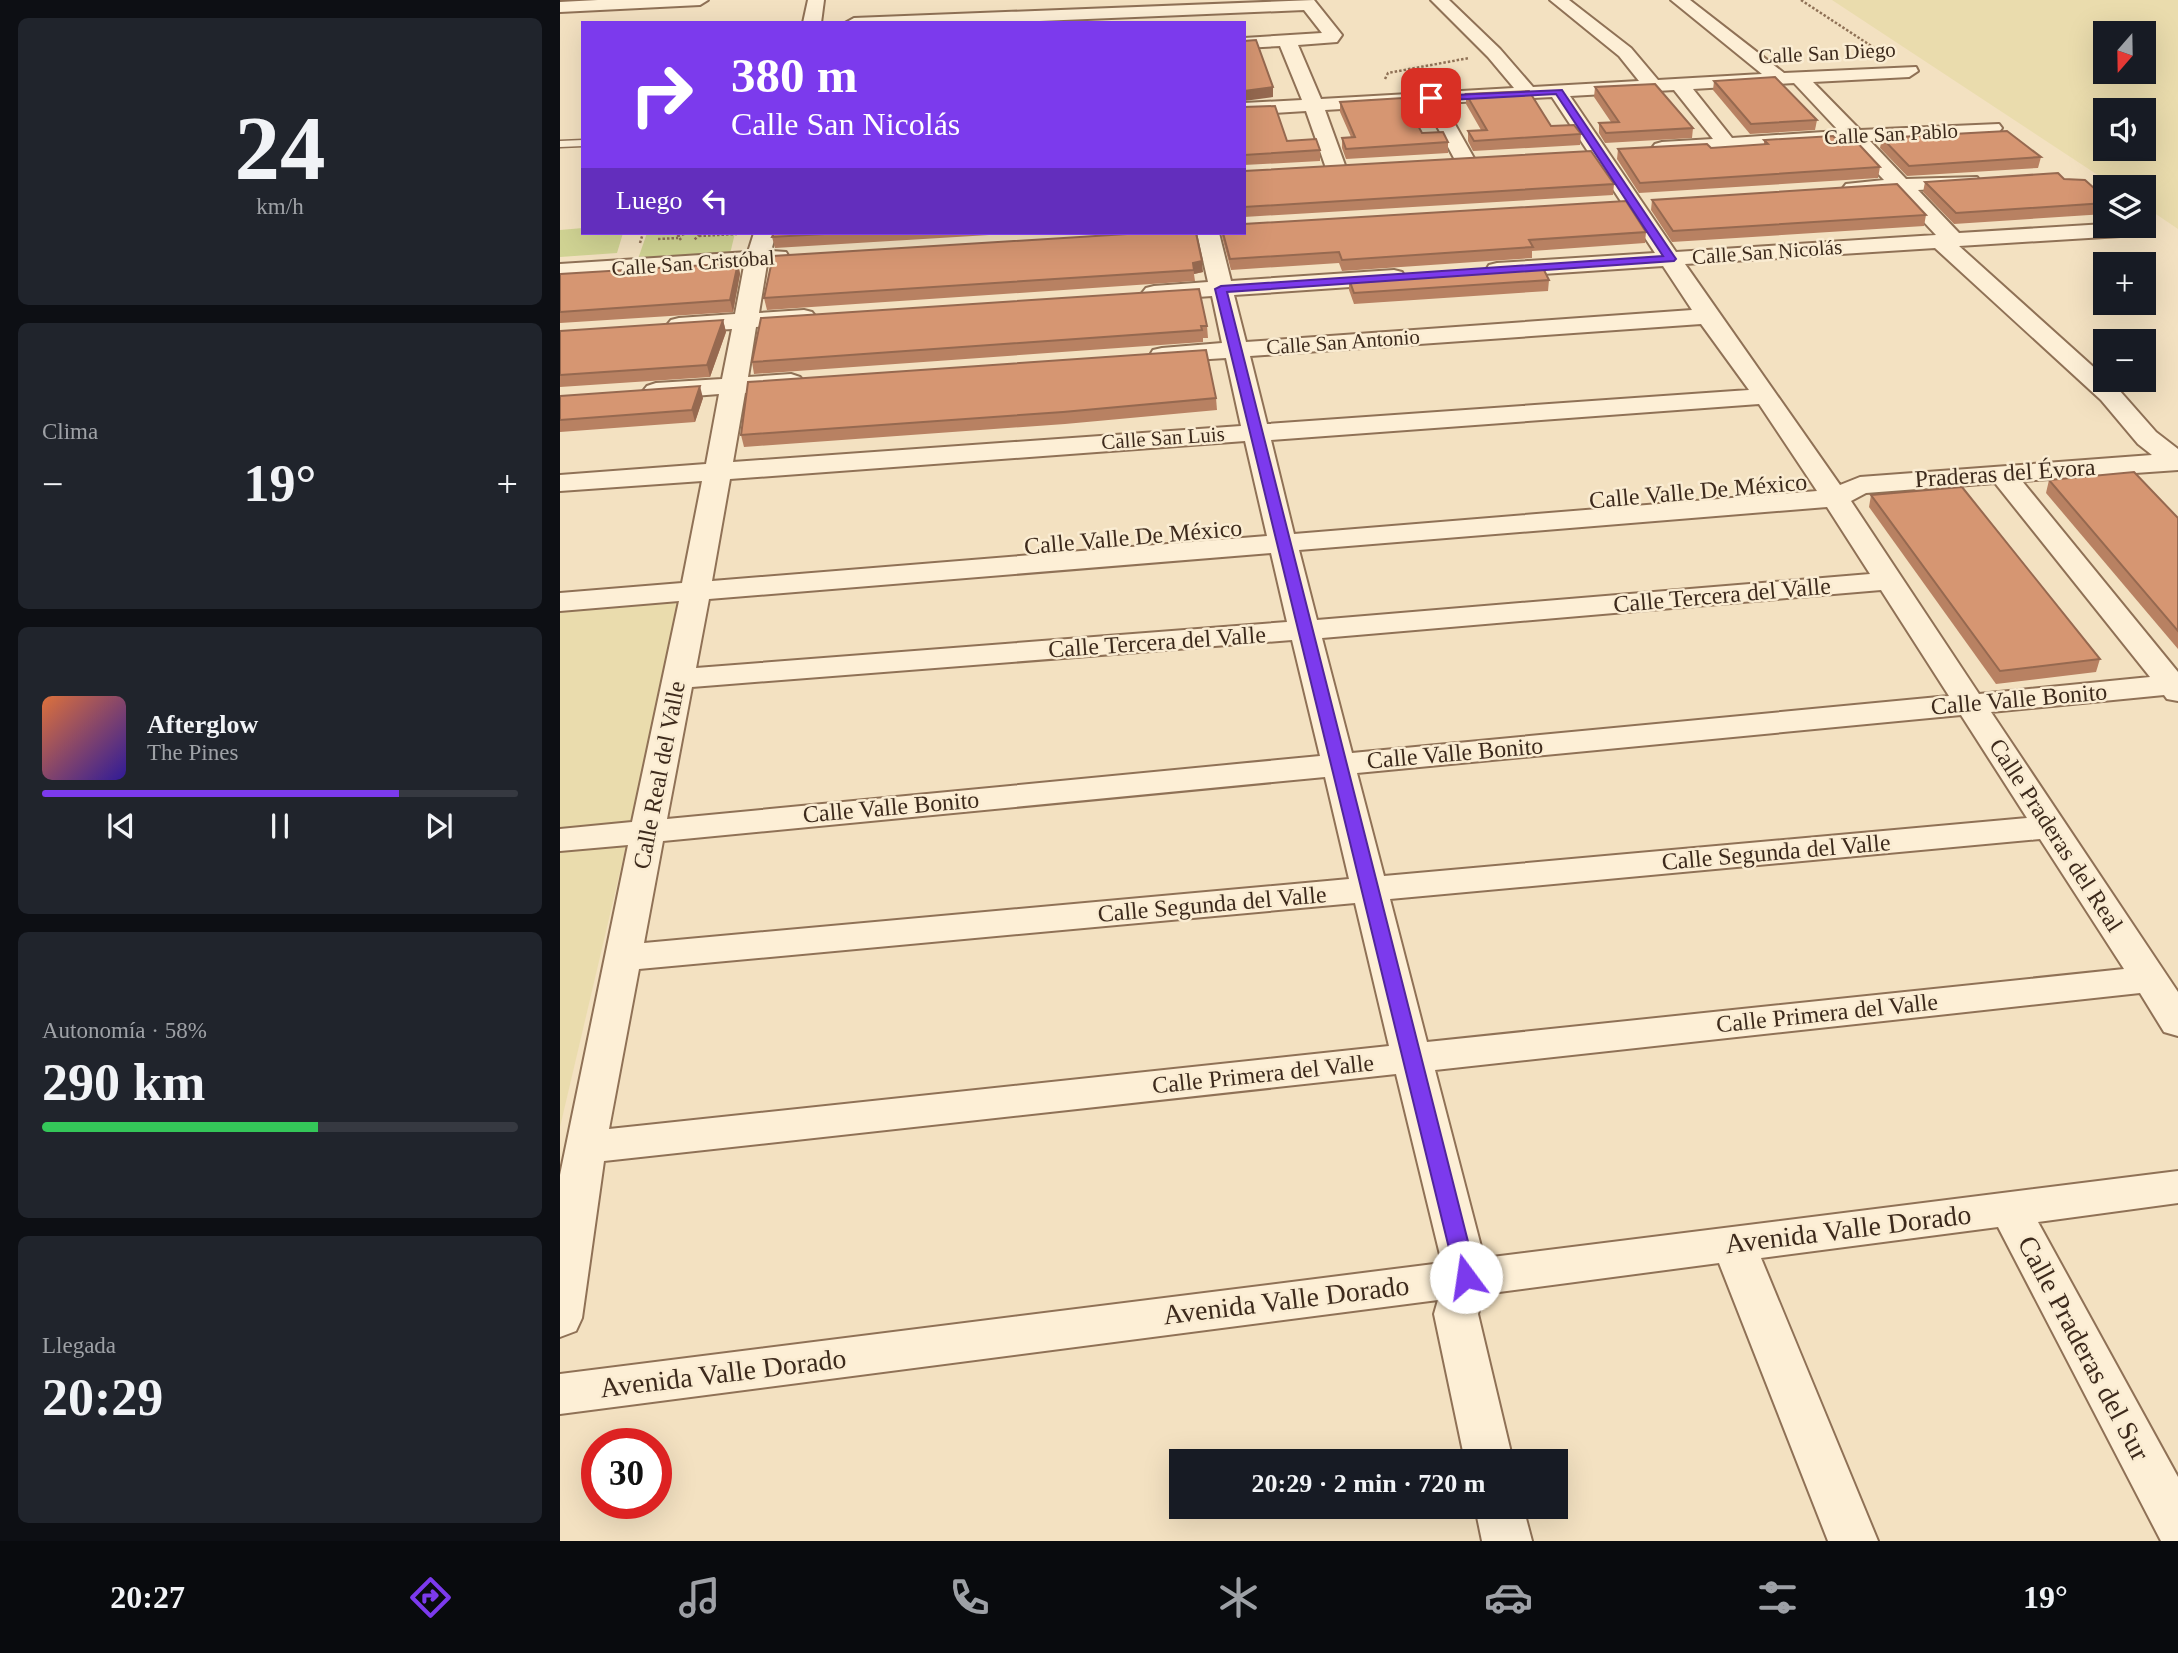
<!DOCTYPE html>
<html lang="es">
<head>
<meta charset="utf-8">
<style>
	body { margin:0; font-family:"Times New Roman",serif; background:#20242c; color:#f1f3f6; height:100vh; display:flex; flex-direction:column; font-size:26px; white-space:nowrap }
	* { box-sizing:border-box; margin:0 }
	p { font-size:23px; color:#9ea1a6 }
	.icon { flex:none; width:38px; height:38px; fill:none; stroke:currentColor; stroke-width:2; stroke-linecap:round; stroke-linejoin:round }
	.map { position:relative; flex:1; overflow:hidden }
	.drawer { display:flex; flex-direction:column; gap:18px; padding:18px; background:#0d0f14; width:560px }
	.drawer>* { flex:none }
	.hud { position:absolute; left:21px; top:21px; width:665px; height:214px; border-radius:0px; box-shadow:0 7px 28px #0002; background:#7c3aed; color:#fff; overflow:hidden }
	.needle { width:46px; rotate:200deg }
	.tools { position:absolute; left:1533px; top:21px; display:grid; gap:14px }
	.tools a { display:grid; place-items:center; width:63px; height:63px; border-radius:0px; background:#171b24; box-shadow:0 7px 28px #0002; font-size:35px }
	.speed { position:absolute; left:21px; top:1428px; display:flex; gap:14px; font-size:35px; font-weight:700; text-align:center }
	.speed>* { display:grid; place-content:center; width:91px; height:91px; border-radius:50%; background:#171b24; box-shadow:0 7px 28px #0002; line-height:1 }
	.speed .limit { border:10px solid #d22; background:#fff; color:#111 }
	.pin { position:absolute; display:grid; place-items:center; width:60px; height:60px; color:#fff; margin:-30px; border-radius:14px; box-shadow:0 4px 10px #0006 }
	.me { position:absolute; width:77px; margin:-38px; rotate:346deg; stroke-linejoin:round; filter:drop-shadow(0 0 5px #0008) }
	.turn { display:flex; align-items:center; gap:24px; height:147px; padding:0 35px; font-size:32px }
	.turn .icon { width:91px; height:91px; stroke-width:2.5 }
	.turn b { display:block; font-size:49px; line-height:60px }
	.then { display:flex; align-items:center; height:66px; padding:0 35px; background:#0003; gap:14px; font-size:26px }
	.big { font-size:52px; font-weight:800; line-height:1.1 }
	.drawer .tile { flex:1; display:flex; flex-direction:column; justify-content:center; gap:10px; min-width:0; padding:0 24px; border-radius:10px; background:#20242c }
	.drawer .dial { align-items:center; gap:0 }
	.dial b { font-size:91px; line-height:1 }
	.song { display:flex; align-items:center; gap:21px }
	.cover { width:84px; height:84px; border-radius:10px; background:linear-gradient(135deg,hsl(20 70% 55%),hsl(250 70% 35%)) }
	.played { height:7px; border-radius:4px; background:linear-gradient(90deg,#7c3aed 75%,#363941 75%) }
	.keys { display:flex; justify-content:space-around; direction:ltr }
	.heat { display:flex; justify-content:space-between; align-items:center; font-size:38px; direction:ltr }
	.charge { height:10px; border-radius:5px; background:linear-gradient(90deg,#34c759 58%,#363941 0) }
	.trip { position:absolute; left:609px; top:1449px; width:399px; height:70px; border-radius:0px; background:#171b24; box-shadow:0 7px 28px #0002; font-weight:800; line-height:70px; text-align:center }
	.tabs { display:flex; height:112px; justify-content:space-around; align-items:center; background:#090b0e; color:#9ea1a6 }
	.tabs .icon { width:49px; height:49px }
	.tabs .selected { color:#7c3aed }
	.tabs b { font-size:32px; color:#f1f3f6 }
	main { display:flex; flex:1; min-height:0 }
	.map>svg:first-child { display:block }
</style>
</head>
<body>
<main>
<section class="drawer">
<div class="tile dial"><b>24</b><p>km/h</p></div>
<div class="tile"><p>Clima</p>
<div class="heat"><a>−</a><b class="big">19°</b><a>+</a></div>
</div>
<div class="tile">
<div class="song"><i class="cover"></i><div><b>Afterglow</b><p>The Pines</p></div></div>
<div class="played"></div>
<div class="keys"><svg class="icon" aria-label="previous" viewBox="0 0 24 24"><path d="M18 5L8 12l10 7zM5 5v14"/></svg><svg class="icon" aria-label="pause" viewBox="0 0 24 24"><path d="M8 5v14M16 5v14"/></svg><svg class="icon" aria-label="next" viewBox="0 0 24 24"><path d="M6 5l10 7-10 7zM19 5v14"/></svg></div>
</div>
<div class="tile"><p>Autonomía · 58%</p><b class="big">290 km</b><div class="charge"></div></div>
<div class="tile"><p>Llegada</p><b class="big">20:29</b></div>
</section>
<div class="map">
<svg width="1618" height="1541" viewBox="0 0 1618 1541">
	<rect width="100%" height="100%" fill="#f3e1c1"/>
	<g fill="#eadcad" fill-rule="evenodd">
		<path d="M1272 0H1618V229L1584 206V187H1556ZM1545 33H1584V72H1545ZM1545 110H1584V149H1545Z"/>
		<path d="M119 594 71 825 0 1127V604Z"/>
	</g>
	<g fill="#d0d393">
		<path d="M23 228V233H63L57 253 0 257V230Z"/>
		<path d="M87 233H175L170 254 78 259Z"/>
	</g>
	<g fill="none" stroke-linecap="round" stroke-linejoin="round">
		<g stroke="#8f7156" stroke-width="3">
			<path id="lane" d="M23 140V146L0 147V141Z"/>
		</g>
		<g stroke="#8f7156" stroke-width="4">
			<g id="street">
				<path d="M38 0H148L140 5 0 12V2Z"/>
				<path d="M248 0H264L261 23H243Z"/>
				<path d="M754 0 782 35 777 42 738 45 761 99 954 88 928 57 871 0H889L940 49 973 87 1079 81 1059 56 990 0H1009L1071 48 1098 80 1202 74 1111 0H1130L1224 73 1356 67 1358 71 1349 77 1253 82 1300 130 1439 124 1442 128 1439 132 1432 134 1310 141 1346 179 1417 177 1420 181 1417 185 1410 187 1358 190 1399 233 1545 224V226H1584V223L1588 228 1585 233 1577 235 1399 246 1559 390 1596 432 1618 449V470L1462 481 1618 672V701L1607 699 1604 695 1431 712 1618 992V1036L1604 1032 1580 993 875 1070 924 1258 1618 1171V1203L1478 1222 1618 1477V1541H1601L1438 1227 1201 1258 1318 1541H1268L1159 1263 924 1294 918 1314 953 1461H905L874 1314 878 1300 0 1414V1374L882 1263 836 1074 44 1161 22 1318 16 1331 0 1337V1175L68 845 0 851V829L72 822 119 601 0 611V593L122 583 142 481 0 491V475L146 464 159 394 96 399 87 396 83 391 87 386 96 383 162 379 172 329 119 332 111 330 107 325 111 320 119 318 175 314 184 266 0 278V264L188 252 194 233H216L211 251 226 252 229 257 226 262 207 264 199 313 244 310 252 312 256 317 252 322 196 327 188 377 231 374 240 377 244 382 240 387 185 393 173 462 681 426 666 358 602 362 593 360 590 355 593 350 602 348 662 343 652 296 594 300 586 298 582 293 586 288 594 286 648 282 637 233H659L671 281 834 270 842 272 845 277 842 282 834 284 674 295 686 342 1132 310 1103 266 937 277 929 275 926 270 929 265 937 263 1095 253 992 97 883 103 915 160 912 164H898L895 160 865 104 765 110 786 168 783 172H769L766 168 746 111 684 115V103L742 100 720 46 684 48V38L762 33 744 10 431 23H285L294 18ZM1234 83 1279 131 1172 138 1133 89ZM1114 90 1153 139 1102 142 1095 144 1092 148 1095 152 1102 154 1289 143 1324 180 1286 184 1283 188 1286 192H1336L1376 235 1116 252 1010 96ZM1375 248 1541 400 1578 444 1592 455 1300 477 1280 485 1125 264ZM1141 324 1189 390 707 424 690 356ZM1199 404 1257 491 734 534 711 440ZM685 441 707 536 152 581 170 479ZM1435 483 1590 677 1419 694 1291 501 1306 493ZM1267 507 1310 574 757 620 739 550ZM711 553 727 622 136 668 149 599ZM1321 590 1389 696 792 753 762 638ZM732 640 760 756 107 819 132 687ZM1401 715 1467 818 824 876 797 773ZM765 777 789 879 84 943 103 841ZM1480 839 1564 969 867 1042 830 899ZM795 903 829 1046 49 1129 79 969Z"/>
				<path d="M915 1507H963L972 1541H922Z"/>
			</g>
		</g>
		<g stroke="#8f7156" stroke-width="2.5" stroke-dasharray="2.5 2" stroke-linecap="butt">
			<path d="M1241 0 1322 53"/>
			<path d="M825 79 828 73 909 58"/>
			<path d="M134 233 139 235 134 240"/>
			<path d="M139 236 177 234"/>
			<path d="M98 239 118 238"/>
			<path d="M121 240 118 236 127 233"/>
			<path d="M80 243 83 233"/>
		</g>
		<use href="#lane" fill="#fdefd6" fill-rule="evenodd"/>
		<use href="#street" fill="#fdefd6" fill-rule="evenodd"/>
	</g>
	<g fill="#b88162">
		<path d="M1154 81 1257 120 1255 130 1190 134 1153 90Z"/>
		<path d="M1035 87 1133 128 1132 138 1045 143 1039 133V123L1051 122 1034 97Z"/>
		<path d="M906 94 991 126 1021 134 1020 145 913 151 908 141V131L921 130 906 104Z"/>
		<path d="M780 102 862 133 888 142V153L786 159 782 148V138L791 137 780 112Z"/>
		<path d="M684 107 727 141 760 150V161L684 165Z"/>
		<path d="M1322 138 1481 157 1478 168 1347 176 1320 148Z"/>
		<path d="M1204 140H1277L1320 167 1318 178 1079 193 1057 159 1058 149 1151 148 1204 145Z"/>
		<path d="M684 171 1054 184 1053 195 684 217Z"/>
		<path d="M1504 179 1545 198V214L1394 224 1363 192 1365 182Z"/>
		<path d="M1092 200 1366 215 1364 226 1112 242 1091 210Z"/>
		<path d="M1086 232 1085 243 972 251V258L782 271 779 263 671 270 661 233Z"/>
		<path d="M214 233H463L215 248 212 237Z"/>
		<path d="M583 233 643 272 634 274 635 281 207 310 204 298Z"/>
		<path d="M178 263 180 274 173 312 0 323V274Z"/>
		<path d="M789 279 989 280 988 291 794 304 789 290Z"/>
		<path d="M163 320 166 332 150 377 0 387V331Z"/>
		<path d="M647 326 648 338H643V342L194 374 192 362Z"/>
		<path d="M0 396 143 398 135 422 0 432Z"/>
		<path d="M656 398 657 410 505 424 184 447 181 435Z"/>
		<path d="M1489 480 1618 518V649L1486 493Z"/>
		<path d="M1311 495 1540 659 1536 672 1436 684 1309 507Z"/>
	</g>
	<g fill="#966950">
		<path d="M713 87V97L684 101V91Z"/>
		<path d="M642 261 643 272 634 274 633 263Z"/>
		<path d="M178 263 180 274 173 312 170 300Z"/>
		<path d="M163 320 166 332 150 377 147 365Z"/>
		<path d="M140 386 143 398 135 422 132 410Z"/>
	</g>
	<g fill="#d69672" stroke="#966950" stroke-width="2">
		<path d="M696 40 713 87 684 91V41Z"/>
		<path d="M1215 77 1257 120 1191 124 1154 81Z"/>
		<path d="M1095 84 1133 128 1046 133 1039 123 1059 122 1035 87Z"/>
		<path d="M969 91 991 126 1014 125 1021 134 914 141 908 131 927 130 906 94Z"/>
		<path d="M843 98 862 133 883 132 888 142 786 149 782 138 795 137 780 102Z"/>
		<path d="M715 106 727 141 756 139 760 150 684 155V107Z"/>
		<path d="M1447 131 1481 157 1349 166 1322 138Z"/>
		<path d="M1273 136 1277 140 1294 139 1320 167 1080 183 1058 149 1147 144 1151 148 1208 144 1204 140Z"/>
		<path d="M1031 151 1054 184 684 207V171Z"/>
		<path d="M1498 173 1504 179 1525 180 1545 198V203L1396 213 1365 182Z"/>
		<path d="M1337 184 1366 215 1113 231 1092 200Z"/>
		<path d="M1066 201 1086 232 969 240 973 247 782 260 779 252 670 259 663 233H684V224Z"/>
		<path d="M214 233H283L212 237Z"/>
		<path d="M583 233H636L642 261 633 263 634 270 204 298 213 256Z"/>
		<path d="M178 263 170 300 0 312V274Z"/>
		<path d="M982 266 989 280 794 293 789 279Z"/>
		<path d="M639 289 647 326H641L642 330 192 362 201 318Z"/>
		<path d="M163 320 147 365 0 375V331Z"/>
		<path d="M646 350 656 398 503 412 181 435 188 382Z"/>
		<path d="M140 386 132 410 0 420V396Z"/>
		<path d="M1574 472 1618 518V631L1489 480Z"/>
		<path d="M1402 487 1540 659 1440 671 1311 495Z"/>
	</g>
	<path fill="#7c3aed" stroke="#51269a" stroke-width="2" d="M1002 90 1116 259 1114 261 667 292 917 1277 914 1283 906 1285 899 1283 896 1277 655 289 661 286 1103 256 996 94 871 101 867 98 871 96Z"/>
	<g text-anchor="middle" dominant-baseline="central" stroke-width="5" stroke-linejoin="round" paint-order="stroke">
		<g font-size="21" fill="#3d2a1c" stroke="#faecd2">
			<text transform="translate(1267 53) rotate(-3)">Calle San Diego</text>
			<text transform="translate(1331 134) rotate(-3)">Calle San Pablo</text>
			<text transform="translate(1207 252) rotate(-4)">Calle San Nicolás</text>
			<text transform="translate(133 263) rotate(-4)">Calle San Cristóbal</text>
			<text transform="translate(783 342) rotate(-4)">Calle San Antonio</text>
			<text transform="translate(603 438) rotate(-4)">Calle San Luis</text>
		</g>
		<g font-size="24" fill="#3d2a1c" stroke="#faecd2">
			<text transform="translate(1445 473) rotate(-4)">Praderas del Évora</text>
			<text transform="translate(1138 491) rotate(-5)">Calle Valle De México</text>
			<text transform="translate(573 537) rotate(-5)">Calle Valle De México</text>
			<text transform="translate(1162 595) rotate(-5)">Calle Tercera del Valle</text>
			<text transform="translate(597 642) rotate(-4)">Calle Tercera del Valle</text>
			<text transform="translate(1459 699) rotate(-5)">Calle Valle Bonito</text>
			<text transform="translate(895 753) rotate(-5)">Calle Valle Bonito</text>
			<text transform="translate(99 775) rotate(-79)">Calle Real del Valle</text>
			<text transform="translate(331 807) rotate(-5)">Calle Valle Bonito</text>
			<text transform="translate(1496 835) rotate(57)">Calle Praderas del Real</text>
			<text transform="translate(1216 852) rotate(-5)">Calle Segunda del Valle</text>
			<text transform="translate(652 904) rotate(-5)">Calle Segunda del Valle</text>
			<text transform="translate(1267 1013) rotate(-6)">Calle Primera del Valle</text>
			<text transform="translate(703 1074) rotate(-6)">Calle Primera del Valle</text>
		</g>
		<g font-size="28" fill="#3d2a1c" stroke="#faecd2">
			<text transform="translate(1288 1229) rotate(-7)">Avenida Valle Dorado</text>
			<text transform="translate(726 1300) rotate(-7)">Avenida Valle Dorado</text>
			<text transform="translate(1524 1348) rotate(62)">Calle Praderas del Sur</text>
			<text transform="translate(163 1373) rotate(-7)">Avenida Valle Dorado</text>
		</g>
	</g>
</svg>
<div class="tools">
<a><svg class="needle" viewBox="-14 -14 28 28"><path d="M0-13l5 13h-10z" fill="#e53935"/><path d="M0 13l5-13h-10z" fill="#9ea1a6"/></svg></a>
<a><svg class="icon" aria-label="sound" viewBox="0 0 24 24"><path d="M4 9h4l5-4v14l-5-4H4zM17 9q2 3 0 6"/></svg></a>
<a><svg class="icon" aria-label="layers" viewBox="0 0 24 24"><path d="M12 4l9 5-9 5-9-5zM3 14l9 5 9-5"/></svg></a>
<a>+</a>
<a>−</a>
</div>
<div class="speed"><div class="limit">30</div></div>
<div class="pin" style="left:871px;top:98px;background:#d93025"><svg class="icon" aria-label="arrive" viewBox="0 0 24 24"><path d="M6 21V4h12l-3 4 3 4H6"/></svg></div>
<svg class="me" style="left:906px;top:1277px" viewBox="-20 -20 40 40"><circle r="19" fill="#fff"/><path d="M0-13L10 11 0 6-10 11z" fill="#7c3aed"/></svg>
<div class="trip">20:29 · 2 min · 720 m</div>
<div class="hud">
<div class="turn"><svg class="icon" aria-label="right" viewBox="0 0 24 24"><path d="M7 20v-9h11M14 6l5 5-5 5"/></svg><div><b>380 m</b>Calle San Nicolás</div></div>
<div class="then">Luego<svg class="icon" aria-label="left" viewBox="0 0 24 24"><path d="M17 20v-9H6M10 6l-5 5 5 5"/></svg></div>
</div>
</div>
</main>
<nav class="tabs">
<b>20:27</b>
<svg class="icon selected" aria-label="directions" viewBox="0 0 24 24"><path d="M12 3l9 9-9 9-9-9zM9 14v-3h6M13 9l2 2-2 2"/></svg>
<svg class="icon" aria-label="music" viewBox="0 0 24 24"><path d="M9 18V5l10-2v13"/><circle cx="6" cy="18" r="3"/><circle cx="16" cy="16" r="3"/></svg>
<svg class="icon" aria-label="phone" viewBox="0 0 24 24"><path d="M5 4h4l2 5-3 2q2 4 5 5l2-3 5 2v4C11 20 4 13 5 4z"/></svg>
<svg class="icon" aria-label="climate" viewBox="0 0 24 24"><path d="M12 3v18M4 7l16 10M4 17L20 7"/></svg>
<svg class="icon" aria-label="car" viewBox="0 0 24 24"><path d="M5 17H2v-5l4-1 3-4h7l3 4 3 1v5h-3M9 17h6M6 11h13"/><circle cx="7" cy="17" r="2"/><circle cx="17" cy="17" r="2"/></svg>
<svg class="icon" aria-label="filters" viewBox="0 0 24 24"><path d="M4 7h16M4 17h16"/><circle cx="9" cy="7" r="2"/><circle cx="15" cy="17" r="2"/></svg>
<b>19°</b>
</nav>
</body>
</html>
